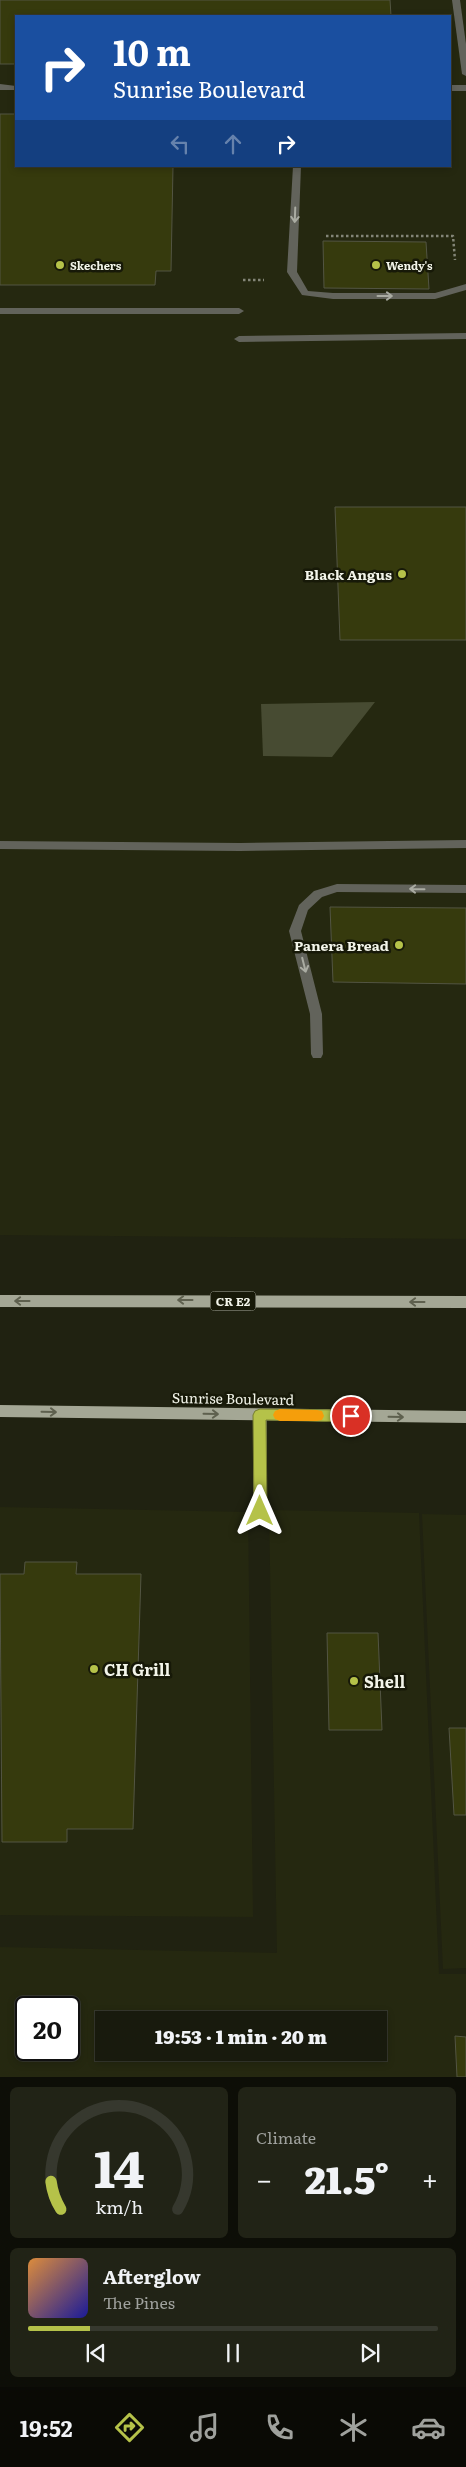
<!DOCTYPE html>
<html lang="en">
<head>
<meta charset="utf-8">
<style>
	body { margin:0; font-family:Literata,serif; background:#212316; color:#f1f3f6; height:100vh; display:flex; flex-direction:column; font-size:19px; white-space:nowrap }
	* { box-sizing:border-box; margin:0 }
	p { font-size:16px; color:#9fa19d }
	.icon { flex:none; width:28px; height:28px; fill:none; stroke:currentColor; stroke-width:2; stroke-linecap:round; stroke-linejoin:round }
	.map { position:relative; height:2077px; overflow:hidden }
	.sheet { display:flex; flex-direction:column; gap:10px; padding:10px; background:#0d0e07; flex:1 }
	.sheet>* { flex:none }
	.hud { position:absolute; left:15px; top:15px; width:436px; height:152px; border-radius:0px; box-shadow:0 2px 8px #0003,0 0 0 1px #36382e; background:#1a4fa0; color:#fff; overflow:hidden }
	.speed { position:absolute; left:15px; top:1996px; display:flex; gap:10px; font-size:25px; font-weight:700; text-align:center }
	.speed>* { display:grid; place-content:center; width:65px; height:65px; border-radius:50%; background:#181a0d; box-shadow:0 2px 8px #0003,0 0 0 1px #36382e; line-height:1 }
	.speed .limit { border:2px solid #111; border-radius:8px; background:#fff; color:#111 }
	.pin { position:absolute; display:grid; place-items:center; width:42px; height:42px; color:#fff; margin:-21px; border:2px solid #fff; border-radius:50%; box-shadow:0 1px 5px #0007 }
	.me { position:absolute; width:55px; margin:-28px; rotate:0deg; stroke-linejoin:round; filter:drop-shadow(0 0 4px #0008) }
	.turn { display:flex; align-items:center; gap:18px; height:105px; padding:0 15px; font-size:22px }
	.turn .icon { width:65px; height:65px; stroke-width:2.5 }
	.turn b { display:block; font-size:35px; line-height:42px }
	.lanes { display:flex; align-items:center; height:48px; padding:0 15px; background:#0003; justify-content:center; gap:25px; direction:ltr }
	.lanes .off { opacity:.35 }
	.big { font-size:38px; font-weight:800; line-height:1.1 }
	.sheet .widget { flex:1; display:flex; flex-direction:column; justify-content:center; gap:8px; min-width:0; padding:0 18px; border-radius:8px; background:#212316 }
	.sheet .dial { align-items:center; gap:0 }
	.dial svg { height:130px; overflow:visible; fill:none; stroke:#36382e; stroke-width:7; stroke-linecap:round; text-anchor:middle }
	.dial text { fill:#f1f3f6; stroke:none }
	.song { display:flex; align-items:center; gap:15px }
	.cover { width:60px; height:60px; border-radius:8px; background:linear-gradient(135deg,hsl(30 70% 55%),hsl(240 70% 35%)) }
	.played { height:5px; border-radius:2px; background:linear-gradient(90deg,#b5c249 15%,#36382e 15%) }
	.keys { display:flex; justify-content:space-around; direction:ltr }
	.heat { display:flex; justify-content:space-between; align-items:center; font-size:28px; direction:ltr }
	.sheet .tiles { flex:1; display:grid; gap:10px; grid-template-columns:1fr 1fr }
	.widget:last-child { grid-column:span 2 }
	.trip { position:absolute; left:95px; top:2011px; width:292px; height:50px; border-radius:0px; background:#181a0d; box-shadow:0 2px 8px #0003,0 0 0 1px #36382e; font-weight:800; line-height:50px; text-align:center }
	.tabs { display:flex; height:80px; justify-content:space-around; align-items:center; background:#0a0a05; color:#9fa19d }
	.tabs .icon { width:35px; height:35px }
	.tabs .active { color:#b5c249 }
	.tabs b { font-size:22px; color:#f1f3f6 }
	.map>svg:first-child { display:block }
</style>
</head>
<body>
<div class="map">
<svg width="466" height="2077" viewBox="0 0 466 2077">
	<rect width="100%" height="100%" fill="#202211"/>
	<g fill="#252810" fill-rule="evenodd">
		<path d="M0 0H466V1239L0 1235ZM16 16H450V166H16Z"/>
		<path d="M0 1507 248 1512 253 1917 0 1915Z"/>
		<path d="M269 1510 419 1513 439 1974H466V2077H0V1947L277 1953ZM26 2008H69V2050H26ZM104 2020H379V2052H104Z"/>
		<path d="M422 1514 466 1515V1968L443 1969Z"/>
	</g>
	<path fill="#474b32" d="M375 702 332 757 263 756 261 704Z"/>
	<g fill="#363a0d" stroke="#535543">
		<path d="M0 0H390L391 16H16V64H0Z"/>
		<path d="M0 114H16V166H173L171 271H156L155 285H0Z"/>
		<path d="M323 241 426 242 429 289 324 288Z"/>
		<path d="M335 507H466V640H340Z"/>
		<path d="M330 907 466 908V984L333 982Z"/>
		<path d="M25 1562H77L76 1574H141L133 1829H67V1842H2L0 1574H24Z"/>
		<path d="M327 1633H378L382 1730H329Z"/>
		<path d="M449 1728H466V1815H454Z"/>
		<path d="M455 2036 466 2037V2077H457Z"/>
	</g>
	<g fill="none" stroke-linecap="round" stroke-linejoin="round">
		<g stroke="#838577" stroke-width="2.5" stroke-dasharray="2.5 2.5" stroke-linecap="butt">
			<path d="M326 236H453L455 260"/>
			<path d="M243 280H264"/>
		</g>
		<g fill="#62635b" fill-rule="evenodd">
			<path d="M452 0H460L466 44V76L462 74Z"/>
			<path d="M0 84 16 86V90H0Z"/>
			<rect x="450" y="85" width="16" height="6"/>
			<path d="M293 166H301L297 272 308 291 333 293H435L466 284V290L435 299H333L302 295 287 272Z"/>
			<path d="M0 308H239L244 311 239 314H0Z"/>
			<path d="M466 333V339L239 342 234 339 239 336Z"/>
			<path d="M466 840V848L240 851 0 849V841L240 843Z"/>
			<path d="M337 884 466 885V893L337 892 322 897 308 910 301 931 322 1014 323 1054 321 1058H313L311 1054 310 1014 289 931 299 905 314 891Z"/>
			<path d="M260 1409 265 1411 267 1415V1511L265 1516 260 1518 255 1516 253 1511V1415L255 1411Z"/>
		</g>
		<g fill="#a4a795" fill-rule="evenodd">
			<path d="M0 1295 466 1296V1308L0 1307Z"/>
			<path d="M0 1405 466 1411V1423L0 1417Z"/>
		</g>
	</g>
	<defs><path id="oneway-shaft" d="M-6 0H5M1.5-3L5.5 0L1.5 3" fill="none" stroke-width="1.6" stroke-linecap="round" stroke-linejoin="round" transform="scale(1.25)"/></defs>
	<g stroke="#aaaca2">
		<use href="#oneway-shaft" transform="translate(295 215) rotate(92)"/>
		<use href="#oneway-shaft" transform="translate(385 296)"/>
		<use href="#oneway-shaft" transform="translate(417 889) rotate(-179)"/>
		<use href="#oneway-shaft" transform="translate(304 965) rotate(76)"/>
	</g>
	<g stroke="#5e604e">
		<use href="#oneway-shaft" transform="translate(185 1300) rotate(-180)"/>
		<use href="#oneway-shaft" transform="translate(22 1301) rotate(180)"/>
		<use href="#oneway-shaft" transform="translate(417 1302) rotate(-180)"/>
		<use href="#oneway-shaft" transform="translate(49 1412) rotate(1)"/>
		<use href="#oneway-shaft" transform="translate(211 1414) rotate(1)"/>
		<use href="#oneway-shaft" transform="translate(396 1417) rotate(1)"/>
	</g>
	<path fill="#b5c249" stroke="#767e2f" d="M260 1409 351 1410 356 1412 358 1416 356 1420 351 1422 266 1420 267 1511 265 1515 260 1517 256 1515 254 1511 253 1415 255 1411Z"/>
	<path fill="#f59e0b" d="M280 1409 317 1410 322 1411 324 1416 322 1420 317 1421H280L275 1419 273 1415 275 1411Z"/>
	<g fill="#b5c249" stroke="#171908" stroke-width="2">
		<circle cx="60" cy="265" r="5"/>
		<circle cx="376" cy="265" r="5"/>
		<circle cx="402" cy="574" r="5"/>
		<circle cx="399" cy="945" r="5"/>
		<circle cx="94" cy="1669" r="5"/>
		<circle cx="354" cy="1681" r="5"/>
	</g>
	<g text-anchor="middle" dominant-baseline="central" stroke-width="5" stroke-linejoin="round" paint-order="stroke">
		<g font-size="11" font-weight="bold" fill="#f3f5ea" stroke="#171908" text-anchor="start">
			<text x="70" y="265">Skechers</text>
			<text x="386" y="265">Wendy's</text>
		</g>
		<rect fill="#171908" stroke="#b1b3a6" stroke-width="1" x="210.5" y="1291.5" width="45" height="19" rx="4"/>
		<g font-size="12" font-weight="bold" fill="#f3f5ea">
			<text x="233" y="1301">CR E2</text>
		</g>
		<g font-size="14" font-weight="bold" fill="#f3f5ea" stroke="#171908" text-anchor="end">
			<text x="392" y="574">Black Angus</text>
			<text x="389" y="945">Panera Bread</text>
		</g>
		<g font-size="14" fill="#f3f5ea" stroke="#171908">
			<text transform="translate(233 1398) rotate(1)">Sunrise Boulevard</text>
		</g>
		<g font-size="16" font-weight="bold" fill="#f3f5ea" stroke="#171908" text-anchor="start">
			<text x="104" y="1669">CH Grill</text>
			<text x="364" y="1681">Shell</text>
		</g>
	</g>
</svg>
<div class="speed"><div class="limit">20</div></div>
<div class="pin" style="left:351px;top:1416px;background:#d93025"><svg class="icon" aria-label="arrive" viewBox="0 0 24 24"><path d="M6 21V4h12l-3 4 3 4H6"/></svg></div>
<svg class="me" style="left:260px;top:1511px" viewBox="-20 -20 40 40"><path d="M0-17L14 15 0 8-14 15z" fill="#b5c249" stroke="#fff" stroke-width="4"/></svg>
<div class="trip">19:53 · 1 min · 20 m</div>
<div class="hud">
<div class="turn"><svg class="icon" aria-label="right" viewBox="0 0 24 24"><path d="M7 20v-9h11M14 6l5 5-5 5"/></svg><div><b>10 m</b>Sunrise Boulevard</div></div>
<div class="lanes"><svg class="icon off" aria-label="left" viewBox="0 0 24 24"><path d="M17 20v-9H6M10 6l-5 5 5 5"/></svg><svg class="icon off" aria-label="ahead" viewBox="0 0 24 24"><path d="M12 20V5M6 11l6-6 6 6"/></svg><svg class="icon" aria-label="right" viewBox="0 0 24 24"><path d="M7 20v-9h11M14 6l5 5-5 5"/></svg></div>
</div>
</div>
<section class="sheet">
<div class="tiles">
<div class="widget dial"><svg viewBox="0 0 100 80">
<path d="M14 69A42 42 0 1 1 86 69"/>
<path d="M14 69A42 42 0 0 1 8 52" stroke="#b5c249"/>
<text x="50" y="56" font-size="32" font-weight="700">14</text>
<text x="50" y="72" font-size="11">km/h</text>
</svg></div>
<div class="widget"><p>Climate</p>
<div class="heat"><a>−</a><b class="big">21.5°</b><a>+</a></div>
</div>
<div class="widget">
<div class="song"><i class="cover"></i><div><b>Afterglow</b><p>The Pines</p></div></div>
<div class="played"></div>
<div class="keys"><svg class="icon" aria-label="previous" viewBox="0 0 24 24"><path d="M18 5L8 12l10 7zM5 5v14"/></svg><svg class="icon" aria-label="pause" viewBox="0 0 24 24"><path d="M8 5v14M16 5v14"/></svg><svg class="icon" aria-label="next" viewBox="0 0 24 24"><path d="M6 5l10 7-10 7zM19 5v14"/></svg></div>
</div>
</div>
</section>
<nav class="tabs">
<b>19:52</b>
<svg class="icon active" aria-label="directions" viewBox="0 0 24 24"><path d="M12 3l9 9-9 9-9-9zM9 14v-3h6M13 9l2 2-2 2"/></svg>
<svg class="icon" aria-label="music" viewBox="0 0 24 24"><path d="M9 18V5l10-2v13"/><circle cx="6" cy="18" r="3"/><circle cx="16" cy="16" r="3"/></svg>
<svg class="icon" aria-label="phone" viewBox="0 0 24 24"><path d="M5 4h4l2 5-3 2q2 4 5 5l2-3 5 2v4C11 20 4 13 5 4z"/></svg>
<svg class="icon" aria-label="climate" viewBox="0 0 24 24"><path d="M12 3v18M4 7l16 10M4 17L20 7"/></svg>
<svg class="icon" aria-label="car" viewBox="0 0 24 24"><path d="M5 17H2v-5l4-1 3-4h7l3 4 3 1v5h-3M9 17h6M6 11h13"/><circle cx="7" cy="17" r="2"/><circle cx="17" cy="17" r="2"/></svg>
</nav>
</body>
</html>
